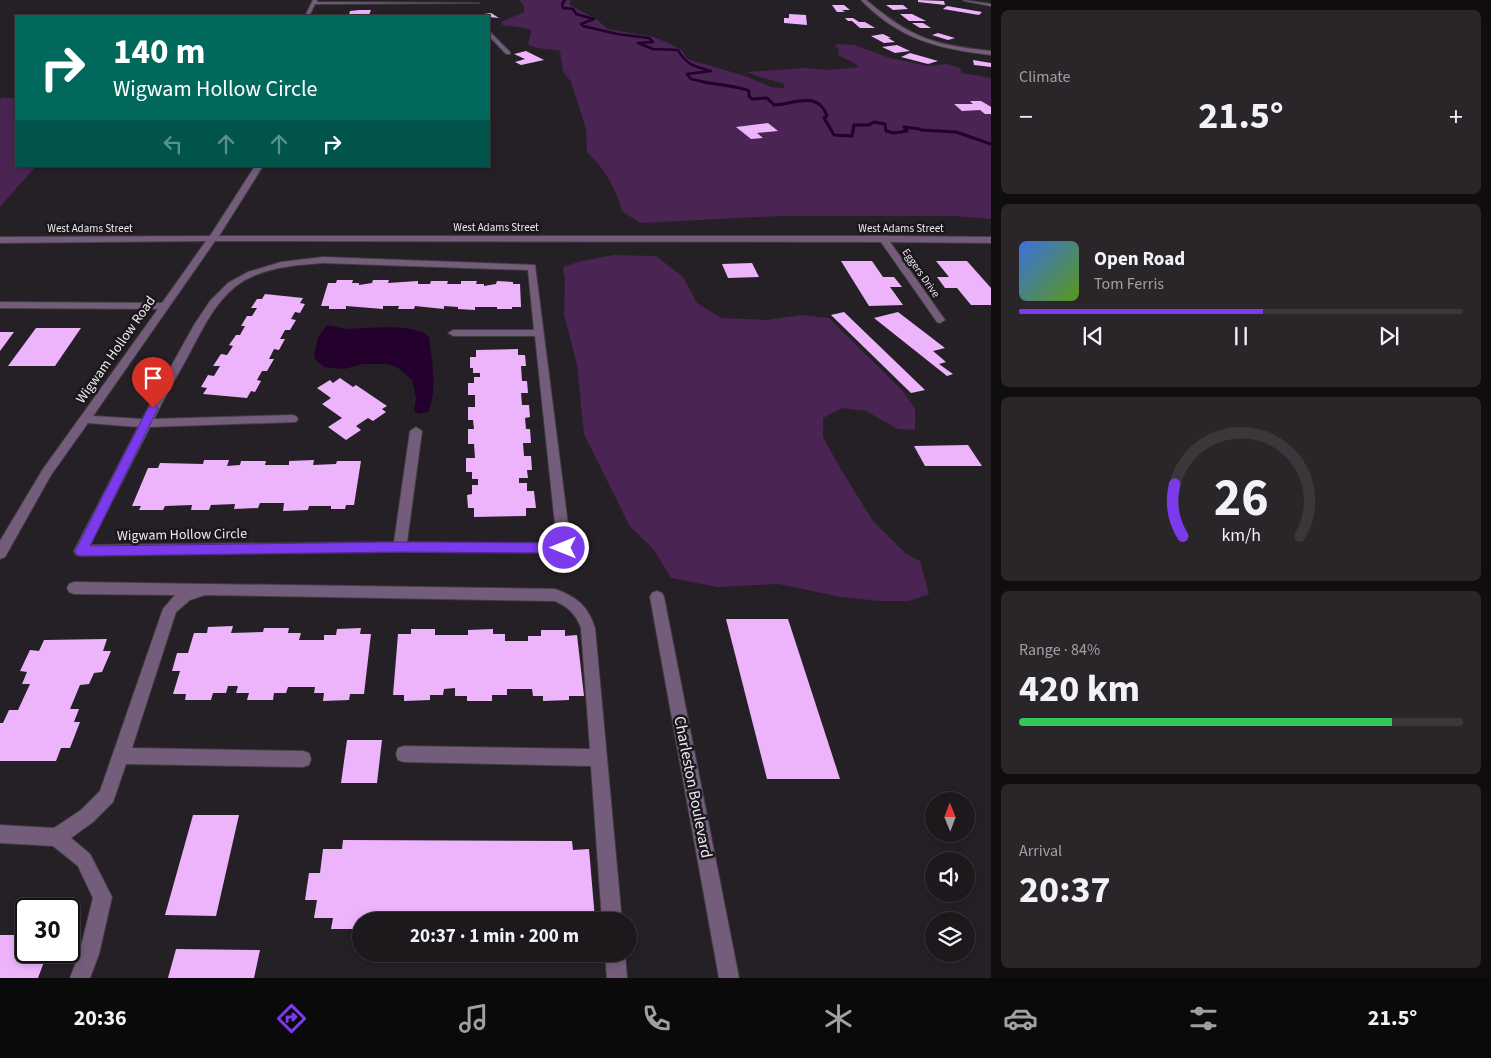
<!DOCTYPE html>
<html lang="en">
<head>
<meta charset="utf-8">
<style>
	body { margin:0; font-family:"Source Sans 3",sans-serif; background:#292529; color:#f1f3f6; height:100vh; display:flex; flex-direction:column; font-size:19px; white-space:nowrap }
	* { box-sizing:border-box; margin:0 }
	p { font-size:16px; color:#a0a0a3 }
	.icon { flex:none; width:28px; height:28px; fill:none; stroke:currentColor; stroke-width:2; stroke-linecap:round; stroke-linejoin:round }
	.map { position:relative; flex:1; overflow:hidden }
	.drawer { display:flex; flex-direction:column; gap:10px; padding:10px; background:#0f0d0f; width:500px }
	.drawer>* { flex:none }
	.banner { position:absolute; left:15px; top:15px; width:475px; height:152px; border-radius:0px; box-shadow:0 2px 8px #0003,0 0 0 1px #3a373b; background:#00695c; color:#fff; overflow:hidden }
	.needle { width:32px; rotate:359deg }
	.fabs { position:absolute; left:925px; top:792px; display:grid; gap:10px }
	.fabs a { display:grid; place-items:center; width:50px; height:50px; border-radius:50%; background:#1c181c; box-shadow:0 2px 8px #0003,0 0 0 1px #3a373b; font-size:25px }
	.speed { position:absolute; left:15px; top:898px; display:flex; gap:10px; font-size:25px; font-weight:700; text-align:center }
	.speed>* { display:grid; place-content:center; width:65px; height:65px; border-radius:50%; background:#1c181c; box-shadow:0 2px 8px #0003,0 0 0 1px #3a373b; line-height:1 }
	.speed .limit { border:2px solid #111; border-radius:8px; background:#fff; color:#111 }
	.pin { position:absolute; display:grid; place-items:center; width:42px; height:42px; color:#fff; margin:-51px -21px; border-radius:50% 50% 50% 0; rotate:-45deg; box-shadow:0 0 5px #0007 }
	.pin .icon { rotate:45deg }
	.me { position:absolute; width:55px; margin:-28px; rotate:270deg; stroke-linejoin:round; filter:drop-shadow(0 0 4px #0008) }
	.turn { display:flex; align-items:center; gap:18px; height:105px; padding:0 15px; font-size:22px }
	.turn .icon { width:65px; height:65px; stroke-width:2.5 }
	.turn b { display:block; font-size:35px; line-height:42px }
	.lanes { display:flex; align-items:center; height:48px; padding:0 15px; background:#0003; justify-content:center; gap:25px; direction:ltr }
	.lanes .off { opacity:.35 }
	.big { font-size:38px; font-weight:700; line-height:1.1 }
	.drawer .tile { flex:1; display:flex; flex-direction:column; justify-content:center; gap:8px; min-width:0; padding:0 18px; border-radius:8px; background:#292529 }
	.drawer .dial { align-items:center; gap:0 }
	.dial svg { height:130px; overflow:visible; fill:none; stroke:#3a373b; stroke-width:7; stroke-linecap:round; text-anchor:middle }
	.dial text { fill:#f1f3f6; stroke:none }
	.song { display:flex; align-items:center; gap:15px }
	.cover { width:60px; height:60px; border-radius:8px; background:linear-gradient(135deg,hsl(220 70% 55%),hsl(90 70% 35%)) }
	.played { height:5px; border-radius:2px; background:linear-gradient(90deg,#7c3aed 55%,#3a373b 55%) }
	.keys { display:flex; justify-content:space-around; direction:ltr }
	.heat { display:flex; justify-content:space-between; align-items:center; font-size:28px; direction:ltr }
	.charge { height:8px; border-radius:4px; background:linear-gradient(90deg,#34c759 84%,#3a373b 0) }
	.trip { position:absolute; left:352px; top:912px; width:285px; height:50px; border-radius:25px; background:#1c181c; box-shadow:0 2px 8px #0003,0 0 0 1px #3a373b; font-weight:700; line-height:50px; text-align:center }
	.tabs { display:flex; height:80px; justify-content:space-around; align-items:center; background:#0b0a0b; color:#a0a0a3 }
	.tabs .icon { width:35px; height:35px }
	.tabs .on { color:#7c3aed }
	.tabs b { font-size:22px; color:#f1f3f6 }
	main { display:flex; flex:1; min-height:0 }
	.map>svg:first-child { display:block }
</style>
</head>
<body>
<main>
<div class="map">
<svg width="991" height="978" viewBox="0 0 991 978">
	<rect width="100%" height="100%" fill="#252026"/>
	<g fill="#4a2453">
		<path d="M519 0H570V5L596 19 608 29 654 37 681 49 687 59 742 75 771 87 785 88 783 83 759 77 747 72 804 68 830 70 859 67 854 63 838 55 839 49 835 46 838 44 854 45 890 58 928 66 947 64 960 68 962 73 991 78V219L954 216H781L640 223 622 211C615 187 605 169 587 152L586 129 571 82 563 71 560 51C551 49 534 49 528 44L531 33 530 29 502 25 501 22 524 12V6Z"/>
		<path d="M2 98H16V166H36L0 207V100Z"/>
		<path d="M613 255 656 256 683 277 697 303 721 318 767 320 801 315 829 318 903 391 915 409V430L898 429 866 411 842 408 823 418V437L840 468 873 521 905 553 920 561 929 594 909 601H880L841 597 779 584 718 587 671 578 654 550 629 525 584 434 577 365 564 314 565 280 563 267 578 262Z"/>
	</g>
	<path fill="#24002d" d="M326 326C333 325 339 328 345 329 365 329 415 322 429 337 432 361 438 390 428 412L420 414 414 411 416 398 412 380 397 367 387 364H363L344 369 324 367 315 359 314 354 318 338Z"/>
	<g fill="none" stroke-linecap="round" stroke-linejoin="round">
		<path stroke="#24002d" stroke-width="2.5" d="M565 0 562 4 563 8 573 9 576 14 594 19 581 24 583 26 617 34 649 38 653 42 638 43 653 49 678 50C686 65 696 67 711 71L687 74 691 79 709 83"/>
		<g stroke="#24002d" stroke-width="3">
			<path d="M703 82C714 84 742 87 749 91V96L752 99 767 98 774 105C794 104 818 90 827 116L824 118 834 135 852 136 854 125H869L874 122 885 124 886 131 894 133 907 131 904 127 919 129"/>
			<path d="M921 130 956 132 991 144"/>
		</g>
	</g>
	<g fill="#edb4fc">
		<path d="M918 0 944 1 945 5 918 2Z"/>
		<path d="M832 5H844L850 10H842L845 12H837Z"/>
		<path d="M886 5H903L908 9 893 10Z"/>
		<path d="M947 6 982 12 979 15 943 9Z"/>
		<path d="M359 10H371L369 15H349L350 11Z"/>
		<path d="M491 13 499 18 478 16 477 15Z"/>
		<path d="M396 14H433V16H395Z"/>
		<path d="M789 14 806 15 807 25 784 23V18H789Z"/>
		<path d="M900 14H912L926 21H909Z"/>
		<path d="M845 18H853L859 22H865L875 28H860L852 21H848Z"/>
		<path d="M912 23H923L931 28H920Z"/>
		<path d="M938 33 955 38 948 40 932 35Z"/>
		<path d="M883 34 891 38H888L895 42 884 43 871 36Z"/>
		<path d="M897 45 910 51 895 53 882 47Z"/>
		<path d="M526 51 544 60 521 65 515 62 525 59 514 54Z"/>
		<path d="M910 53 938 61 928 64 901 57Z"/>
		<path d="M973 60 991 63V67L974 65Z"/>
		<path d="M970 101H981L988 105 991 107V114H985L980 110 962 111 954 104H973Z"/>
		<path d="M768 123 778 131 757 133 763 138 751 139 736 127Z"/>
		<path d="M841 261H872L883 277H894L902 287H890L903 305 869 306Z"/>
		<path d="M936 261H967L991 288V305H971L957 288H945L937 277H949Z"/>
		<path d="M752 263 759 277 728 278 722 264Z"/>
		<path d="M337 280H353L352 283H359V285L372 283 373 280H389L388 283 418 281V284H430L431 281H448L447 284H461V281H477L476 284H484V286L496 284 497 281 513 282V284H520L521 307H512V309H497V307H475V310L458 309V307L444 306V309L415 306 414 309H398L399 306H383V309L346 306V309H329V306H321L328 283H336Z"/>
		<path d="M265 294 303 298 300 303 305 304 300 313 295 312 291 319 296 320 290 330H285L280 339H285L279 350 274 349 269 359H274L267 371H262L257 380 261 381 255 392 251 391 247 398 203 394 207 388 201 387 208 375 214 376 220 366H213L221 354 227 355 233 346 229 345 236 335H240L245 326H241L247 316H252L257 308H251L257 299H262Z"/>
		<path d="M844 312 925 390 911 393 831 315Z"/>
		<path d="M898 312 945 348 933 351 946 362 939 364 953 374 947 376 874 318Z"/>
		<path d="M36 328H81L55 366H8Z"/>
		<path d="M0 332H14L0 351Z"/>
		<path d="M518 349V355H525L526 366H521L522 381H527L528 393H521L522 405H529L530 417 525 418 526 429H530L531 443H523L524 456H531L532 470H527L528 478H519V483H527V491H534L536 508H526V516L474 517V508H468L467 495 472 494V485H478V479H472V472H466V458H475L474 444H468V429H474L473 420H468V407H475V395H468V383H474V377H480V373H473V368H470V357H476V350Z"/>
		<path d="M340 378 353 387 356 385 387 406 382 409 386 412 373 421 368 418 356 426 361 430 346 440 328 427 342 418 322 404 331 398 317 388 330 380 333 383Z"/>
		<path d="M968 445 982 466H925L914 446Z"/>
		<path d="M204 460H229L227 466 240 465 241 461H266L265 465H289V461L314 460 313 465 336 464 337 461H361L354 505H346L345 509H331V506H309L308 510 283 511 284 503H260L258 508 234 509 235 504 211 505 209 510H191L192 505 165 506 163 510H139L141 506H132L148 468H158L160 463 203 464Z"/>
		<path d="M726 619H788L840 779H767Z"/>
		<path d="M233 626 231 633 263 632 264 628H289L288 633H301L299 640H324V635H336L337 629 361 628 360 634H371L364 694H350L349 700 323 701 324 693H314L315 687H288L286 693H274L273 700H247L249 693H236L238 686H228L226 693H213L211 700H185L186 694H173L180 671H172L177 653H188L194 633H207L208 627Z"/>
		<path d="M411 629H435V635H468V630L493 629V634H505V641H528V636H541V630H565V636L577 635 584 696H569V700L543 701V696H533L532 689H507V695H492V701H467V696H455V688L444 689 443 695H430V700L404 701V695H393L398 634H411Z"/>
		<path d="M107 639 103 651H111L102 672 94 673 89 684 80 685 70 709H79L74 722H80L70 748H61L56 761H0V723H3L9 710H18L30 684H22L27 672 20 671 30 650 39 651 44 640Z"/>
		<path d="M347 740H382L377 783H341Z"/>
		<path d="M193 815H239L216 916 165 915Z"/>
		<path d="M343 840 572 841 573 850 589 849 595 919 578 920V921H361V929H331L333 918H314L317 900H305L309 873H320L323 849H342Z"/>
		<path d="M0 935H26V951H48L38 978H0Z"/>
		<path d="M176 949 260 950 254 978H168Z"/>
	</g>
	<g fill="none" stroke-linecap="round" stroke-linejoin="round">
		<g stroke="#413c42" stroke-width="2">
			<g id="minor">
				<path d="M313 0H317V2L479 3 315 4 309 16H305Z"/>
				<path d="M861 0H866C911 38 933 45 991 51V55C938 49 899 39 861 0Z"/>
				<path d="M963 0 991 4V6L965 1Z"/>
				<path d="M489 31 510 52V54H506L489 36Z"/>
				<path d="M255 166H263L219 236H883L991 237V243L890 242 945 320 940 323 937 322 881 242 215 241 93 416 142 419 194 325 210 301 228 283 248 272 281 262 323 257 535 265 571 548 569 552 564 553 400 552 81 556 76 555 74 551 138 427 88 423 51 475 5 557 0 559V541L43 469 158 309 0 308V302L162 303 206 241 0 243V237L210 236ZM323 263 528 270 534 330H453L448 333 453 336H535L557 543 407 542 422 431 416 427 410 431 394 542 90 545 150 427 296 422 298 419 296 416 292 415 154 419C164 398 176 378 187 358 202 330 216 297 245 280 269 267 297 265 323 263Z"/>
				<path d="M74 582 555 589C577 597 588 606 595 628L622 921H602L591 766 404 762 398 760 396 754 398 748 404 746 590 749 581 628C576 614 568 607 555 601L205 595 190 600 176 612 132 748 303 751 309 753 311 759 309 765 303 767 126 764 113 802 93 822 71 838 90 854 112 897 99 954 90 978H70L79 954 93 898 78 866 53 846 0 843V825L54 828 81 810 100 791 163 609 175 595 74 594 69 592 67 588 69 584Z"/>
				<path d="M657 591 662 593 664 597 739 978H719L650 597 652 593Z"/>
				<path d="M605 954H625L627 978H607Z"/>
			</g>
		</g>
		<use href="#minor" fill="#745d7a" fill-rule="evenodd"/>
	</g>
	<path fill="#7c3aed" stroke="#51269a" d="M153 404 158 408 90 546 400 542 564 543 569 545 570 548 569 552 564 553 400 552 81 556 77 555 75 551 148 408Z"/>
	<g text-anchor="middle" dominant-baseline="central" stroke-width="5" stroke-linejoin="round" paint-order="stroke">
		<g font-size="11" fill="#eeebef" stroke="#1b171c">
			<text x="496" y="227">West Adams Street</text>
			<text x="90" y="228">West Adams Street</text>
			<text x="901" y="228">West Adams Street</text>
			<text transform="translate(921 273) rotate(55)">Eggers Drive</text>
		</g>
		<g font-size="14" fill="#eeebef" stroke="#1b171c">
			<text transform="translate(116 350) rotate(-55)">Wigwam Hollow Road</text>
			<text transform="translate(182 535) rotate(-1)">Wigwam Hollow Circle</text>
		</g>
		<g font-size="16" fill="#eeebef" stroke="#1b171c">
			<text transform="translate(693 787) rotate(79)">Charleston Boulevard</text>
		</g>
	</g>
</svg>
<div class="fabs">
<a><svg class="needle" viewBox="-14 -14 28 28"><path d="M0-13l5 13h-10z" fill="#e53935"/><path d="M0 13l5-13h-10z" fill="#a0a0a3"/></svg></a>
<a><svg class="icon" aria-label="sound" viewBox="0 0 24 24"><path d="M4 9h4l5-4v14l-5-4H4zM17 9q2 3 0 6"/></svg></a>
<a><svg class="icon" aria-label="layers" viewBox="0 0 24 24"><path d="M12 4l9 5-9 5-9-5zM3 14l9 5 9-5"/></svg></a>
</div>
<div class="speed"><div class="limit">30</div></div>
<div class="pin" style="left:153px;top:408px;background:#d93025"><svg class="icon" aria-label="arrive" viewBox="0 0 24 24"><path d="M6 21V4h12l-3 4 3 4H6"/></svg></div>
<svg class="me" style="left:564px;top:548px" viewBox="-20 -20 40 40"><circle r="17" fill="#7c3aed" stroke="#fff" stroke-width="3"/><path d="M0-11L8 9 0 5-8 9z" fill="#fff"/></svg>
<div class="trip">20:37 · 1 min · 200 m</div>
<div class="banner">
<div class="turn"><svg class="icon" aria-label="right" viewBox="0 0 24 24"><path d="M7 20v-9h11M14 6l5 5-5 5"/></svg><div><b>140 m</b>Wigwam Hollow Circle</div></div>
<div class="lanes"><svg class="icon off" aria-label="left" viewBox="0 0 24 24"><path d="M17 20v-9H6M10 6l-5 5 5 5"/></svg><svg class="icon off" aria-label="ahead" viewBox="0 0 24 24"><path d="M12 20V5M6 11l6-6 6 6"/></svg><svg class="icon off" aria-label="ahead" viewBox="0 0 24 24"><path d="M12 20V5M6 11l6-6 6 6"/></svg><svg class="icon" aria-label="right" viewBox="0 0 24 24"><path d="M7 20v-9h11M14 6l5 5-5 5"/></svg></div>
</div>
</div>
<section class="drawer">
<div class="tile"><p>Climate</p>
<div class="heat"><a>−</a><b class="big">21.5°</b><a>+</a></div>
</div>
<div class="tile">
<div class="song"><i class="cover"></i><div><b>Open Road</b><p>Tom Ferris</p></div></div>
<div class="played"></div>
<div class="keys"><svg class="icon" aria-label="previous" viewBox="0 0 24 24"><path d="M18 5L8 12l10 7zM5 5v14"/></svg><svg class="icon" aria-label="pause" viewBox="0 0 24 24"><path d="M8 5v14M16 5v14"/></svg><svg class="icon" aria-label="next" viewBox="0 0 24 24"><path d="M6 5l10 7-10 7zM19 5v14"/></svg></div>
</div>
<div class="tile dial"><svg viewBox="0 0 100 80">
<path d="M14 69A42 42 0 1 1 86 69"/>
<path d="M14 69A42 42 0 0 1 9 37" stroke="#7c3aed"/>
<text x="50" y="56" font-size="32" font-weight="700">26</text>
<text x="50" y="72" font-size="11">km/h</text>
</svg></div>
<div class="tile"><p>Range · 84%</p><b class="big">420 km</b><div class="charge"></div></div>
<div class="tile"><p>Arrival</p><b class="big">20:37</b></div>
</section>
</main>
<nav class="tabs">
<b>20:36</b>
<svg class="icon on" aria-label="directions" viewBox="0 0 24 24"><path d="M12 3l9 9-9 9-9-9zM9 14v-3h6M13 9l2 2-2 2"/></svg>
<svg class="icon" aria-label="music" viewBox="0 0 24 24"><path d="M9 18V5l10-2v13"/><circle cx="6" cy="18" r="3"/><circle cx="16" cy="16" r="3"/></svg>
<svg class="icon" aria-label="phone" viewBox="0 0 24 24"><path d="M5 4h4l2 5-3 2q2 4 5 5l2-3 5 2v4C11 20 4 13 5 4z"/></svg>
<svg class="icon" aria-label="climate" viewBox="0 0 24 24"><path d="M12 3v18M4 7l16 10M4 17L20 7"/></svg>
<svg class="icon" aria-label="car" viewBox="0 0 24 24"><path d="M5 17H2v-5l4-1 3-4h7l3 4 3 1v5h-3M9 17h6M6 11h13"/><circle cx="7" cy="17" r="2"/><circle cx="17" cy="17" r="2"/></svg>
<svg class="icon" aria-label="filters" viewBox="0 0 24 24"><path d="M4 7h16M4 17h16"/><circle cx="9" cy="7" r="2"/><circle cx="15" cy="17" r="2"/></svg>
<b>21.5°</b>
</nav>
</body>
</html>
